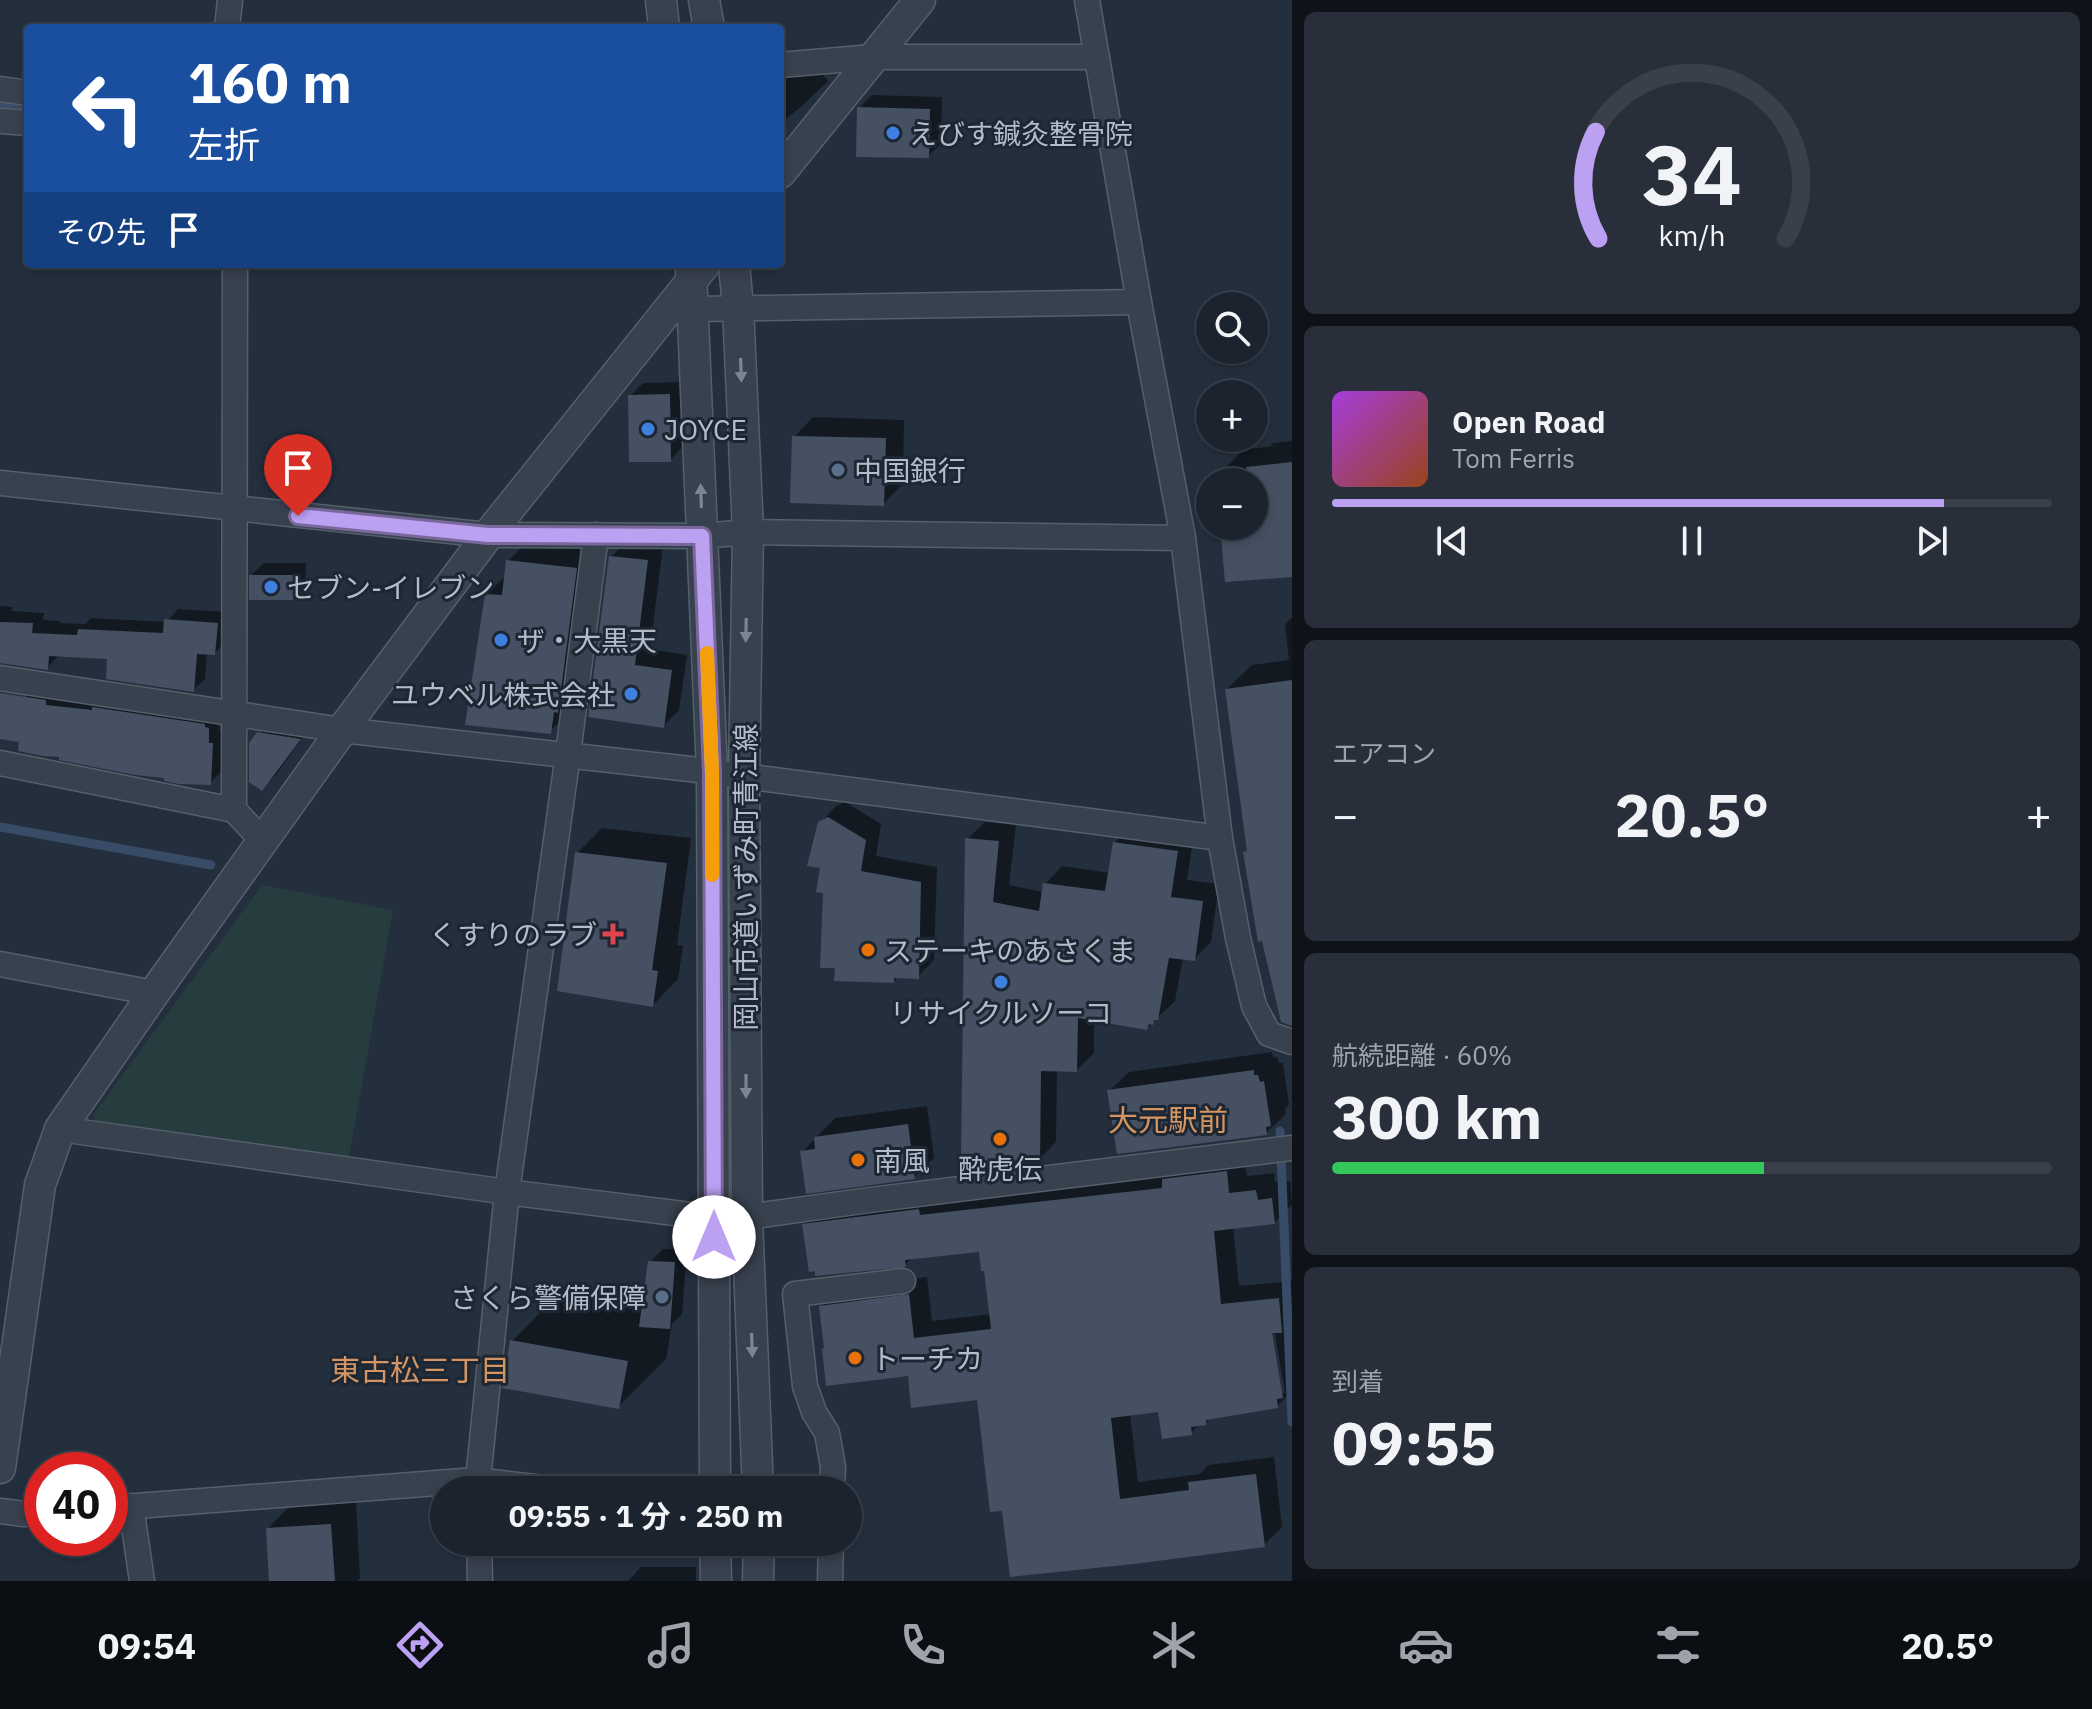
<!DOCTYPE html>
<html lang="ja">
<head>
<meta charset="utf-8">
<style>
	body { margin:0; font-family:"IBM Plex Sans","Noto Sans JP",sans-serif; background:#282f3a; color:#f1f3f6; height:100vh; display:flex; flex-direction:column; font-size:30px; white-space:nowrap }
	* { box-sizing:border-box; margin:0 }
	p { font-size:26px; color:#a0a4aa }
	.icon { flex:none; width:44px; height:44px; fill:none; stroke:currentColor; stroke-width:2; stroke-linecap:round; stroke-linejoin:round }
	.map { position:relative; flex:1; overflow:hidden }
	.side { display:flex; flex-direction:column; gap:12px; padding:12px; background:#0f1319; width:800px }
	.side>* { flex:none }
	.guide { position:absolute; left:24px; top:24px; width:760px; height:244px; border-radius:8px; box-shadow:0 4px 12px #0003,0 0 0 2px #39404a; background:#1a4fa0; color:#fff; overflow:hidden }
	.fabs { position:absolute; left:1196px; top:292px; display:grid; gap:16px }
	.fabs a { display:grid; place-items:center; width:72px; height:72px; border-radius:50%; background:#1b232e; box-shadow:0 4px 12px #0003,0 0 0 2px #39404a; font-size:40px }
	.speed { position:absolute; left:24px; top:1452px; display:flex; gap:16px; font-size:40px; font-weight:700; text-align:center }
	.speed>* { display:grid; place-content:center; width:104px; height:104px; border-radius:50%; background:#1b232e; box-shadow:0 4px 12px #0003,0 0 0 2px #39404a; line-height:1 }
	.speed .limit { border:12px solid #d22; background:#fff; color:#111 }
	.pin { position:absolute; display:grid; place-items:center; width:68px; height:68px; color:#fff; margin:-82px -34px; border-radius:50% 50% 50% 0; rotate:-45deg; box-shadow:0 0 8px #0007 }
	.pin .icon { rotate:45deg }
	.me { position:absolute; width:88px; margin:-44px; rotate:0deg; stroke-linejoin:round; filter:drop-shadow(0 0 6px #0008) }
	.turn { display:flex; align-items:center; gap:28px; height:168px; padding:0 32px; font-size:36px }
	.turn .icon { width:104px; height:104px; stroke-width:2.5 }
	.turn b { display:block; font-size:56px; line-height:68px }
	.then { display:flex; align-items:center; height:76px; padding:0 32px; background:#0003; gap:16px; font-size:30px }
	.big { font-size:60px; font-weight:700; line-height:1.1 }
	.side .tile { flex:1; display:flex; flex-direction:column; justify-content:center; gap:12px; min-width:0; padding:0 28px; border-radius:12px; background:#282f3a }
	.side .dial { align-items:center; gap:0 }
	.dial svg { height:208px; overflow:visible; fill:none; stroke:#39404a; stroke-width:7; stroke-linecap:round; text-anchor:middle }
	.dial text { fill:#f1f3f6; stroke:none }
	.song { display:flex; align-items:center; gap:24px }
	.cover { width:96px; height:96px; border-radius:12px; background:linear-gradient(135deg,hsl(280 70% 55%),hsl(20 70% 35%)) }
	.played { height:8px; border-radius:4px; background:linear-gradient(90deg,#bca0f2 85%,#39404a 85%) }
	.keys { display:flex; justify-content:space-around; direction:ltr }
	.heat { display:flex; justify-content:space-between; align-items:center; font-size:44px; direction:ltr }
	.charge { height:12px; border-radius:6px; background:linear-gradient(90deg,#34c759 60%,#39404a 0) }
	.trip { position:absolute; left:430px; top:1476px; width:432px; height:80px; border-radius:40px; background:#1b232e; box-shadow:0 4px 12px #0003,0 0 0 2px #39404a; font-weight:700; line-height:80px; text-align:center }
	.menu { display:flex; height:128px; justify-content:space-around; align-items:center; background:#0b0e12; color:#a0a4aa }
	.menu .icon { width:56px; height:56px }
	.menu .on { color:#bca0f2 }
	.menu b { font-size:36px; color:#f1f3f6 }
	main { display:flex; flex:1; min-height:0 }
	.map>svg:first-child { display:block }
</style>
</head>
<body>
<main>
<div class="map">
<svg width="1292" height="1581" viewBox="0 0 1292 1581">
	<rect width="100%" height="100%" fill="#242f3e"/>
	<path fill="#263c3f" d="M262 885 393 910 349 1157 96 1123 93 1115Z"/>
	<g fill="#0007" fill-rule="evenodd">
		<path d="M816 66 828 81 802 106 780 124V74Z"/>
		<path d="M872 95 942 97 941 144 928 156 859 108Z"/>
		<path d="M682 382 683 447 670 460 630 396 643 383Z"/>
		<path d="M813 417 904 420 903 484 883 504 794 437Z"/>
		<path d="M1292 441V575L1223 526H1254V482H1219V474L1244 449 1269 447 1273 443Z"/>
		<path d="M628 541 663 545 650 649 687 655 679 710 663 726 590 715 611 557Z"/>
		<path d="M527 542 595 549 569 712 550 731 486 595 506 575 508 561Z"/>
		<path d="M264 563H306L305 585 293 598 251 575Z"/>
		<path d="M0 606 13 607 12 611 44 613 43 620 60 621V623L85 624 91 618 166 622 178 609 228 612 226 642 214 653H207L205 679 193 690 109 657 59 655 47 668 0 648Z"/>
		<path d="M1292 617V997L1249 850 1227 689 1252 665 1289 660 1285 624Z"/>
		<path d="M37 686 220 717V732H223L222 771 210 783 166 776 21 741 0 737V696L26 698Z"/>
		<path d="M272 720 311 726 275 776 262 789 259 734Z"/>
		<path d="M845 802 881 824 876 856 937 867 934 960 918 976H898L894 981 837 966 825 891 820 823 836 806Z"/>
		<path d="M985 822 1016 825 1009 885 1043 892 1045 884 1062 866 1110 873 1114 843 1132 825 1194 835 1187 880 1219 884 1211 942 1194 959 1183 958 1175 1001 1147 1028 1094 1018V1053L1077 1070H1057L1056 1142 1039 1159 967 839Z"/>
		<path d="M602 828 691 838 677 945 683 946 678 979 653 1005 577 853Z"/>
		<path d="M1272 1052 1273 1057H1277L1279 1063H1283L1289 1105 1285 1109 1286 1114 1266 1133 1109 1091 1129 1072Z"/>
		<path d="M927 1106 934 1158 914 1177 802 1152 835 1118Z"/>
		<path d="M1244 1154 1247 1176 1274 1173 1275 1182 1290 1181 1292 1205 1274 1223 1233 1227 1239 1286 1292 1281V1391L1277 1406 1212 1417 1205 1423 1200 1424 1191 1433 1159 1409 1130 1413 1138 1482 1200 1474 1208 1465 1274 1457 1282 1527 1264 1545 1004 1509 979 1398 910 1374 821 1307 839 1289 927 1277 932 1321 991 1314 981 1250 912 1258 905 1265 804 1225 823 1207ZM1273 1323 1285 1393H1281L1269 1324Z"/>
		<path d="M663 1249 687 1250 682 1314 672 1324 666 1359 618 1407 512 1341 560 1293 644 1308 650 1262Z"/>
		<path d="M356 1500 360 1578 357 1581H271L268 1528 293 1503Z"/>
		<path d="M496 1542H522L521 1551 515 1557 496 1555Z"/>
		<path d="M641 1567H696V1581H628Z"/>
	</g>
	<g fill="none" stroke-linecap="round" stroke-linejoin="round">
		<g stroke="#394c67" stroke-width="9">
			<path d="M0 103 28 107"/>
			<path d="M0 827 211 865"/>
			<path d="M1280 1131 1292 1422"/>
		</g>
	</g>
	<g fill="#455162">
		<path d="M857 107 930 109 929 158 856 157Z"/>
		<path d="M670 394 671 462H629L628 395Z"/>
		<path d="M792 436 886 438 884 506 790 503Z"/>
		<path d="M1292 462V577L1225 582 1220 526H1254V482H1218L1217 473 1247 470 1246 467Z"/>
		<path d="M609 556 648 560 635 665 672 670 664 728 588 717Z"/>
		<path d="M506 560 577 568 558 713 554 712 551 734 465 725 485 594 502 595Z"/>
		<path d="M249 575H294L293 600H249Z"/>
		<path d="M164 619 218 623 215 655 197 654 194 692 106 679 107 659 49 656 48 670 0 663V622L33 623 32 633 77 635 78 629 163 633Z"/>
		<path d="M1292 680V1026L1281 1022 1262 941 1258 942 1243 852 1247 851 1225 689Z"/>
		<path d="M0 693 46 700V705L92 710V707L205 724V727L209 728V743H213L211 785 179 784 164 781V778L135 775 59 760V757L43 756 18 751 19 742 0 739Z"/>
		<path d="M257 732 301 739 262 791 249 782V743Z"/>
		<path d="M828 817 866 840 861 871 921 882 919 979 894 978V983L834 981 835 968H820L823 893 816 892 820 868 807 866 818 822Z"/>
		<path d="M965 838 999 841 993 902 1039 911 1043 883 1105 891 1113 842 1178 851 1171 897 1203 901 1195 961 1169 958 1158 1020H1154L1153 1025 1149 1024 1147 1030 1078 1018 1077 1072 1041 1071 1040 1161 961 1160Z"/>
		<path d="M575 852 667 863 652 970 658 971 653 1007 557 991Z"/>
		<path d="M1254 1070V1075H1258L1260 1082 1264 1081 1271 1126 1266 1127 1267 1135 1117 1154 1107 1090Z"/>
		<path d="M908 1124 915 1179 806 1194 800 1151 815 1149 814 1137Z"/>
		<path d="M1227 1171 1229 1193 1256 1190 1258 1200 1272 1198 1275 1224 1214 1231 1221 1304 1279 1298 1282 1333H1272L1283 1398 1277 1399 1278 1408 1206 1420V1425L1191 1427 1192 1435 1162 1439 1158 1412 1111 1418 1120 1499 1189 1490 1188 1482 1256 1474 1265 1547 1134 1564 1010 1577 1002 1511 990 1512 977 1400 911 1408 908 1376 826 1386 822 1349 824 1348 819 1306 909 1294 914 1338 991 1329 984 1271H981L979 1252 905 1260 906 1267 815 1276V1271L809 1272 802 1224 919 1209 920 1215 1162 1188V1179Z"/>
		<path d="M648 1261 675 1262 670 1329 639 1327Z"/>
		<path d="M510 1340 628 1361 619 1409 502 1388Z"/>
		<path d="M331 1524 335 1581H269L266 1528Z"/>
	</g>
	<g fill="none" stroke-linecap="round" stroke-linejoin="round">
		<g stroke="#565f6c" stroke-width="27">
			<g id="minor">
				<path d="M1087 0 1139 302 1183 538 1220 838 1238 938 1254 1006 1269 1034 1292 1042"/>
				<path d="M227 28 230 0"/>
				<path d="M780 65 873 57H1097"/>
				<path d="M0 89 28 93"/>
				<path d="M0 121 28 123"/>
				<path d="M235 264 234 810 263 841"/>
				<path d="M693 309 1139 302"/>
				<path d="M0 483 488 535 702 536 748 532 1183 538"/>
				<path d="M0 678 342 730 690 769 1220 838"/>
				<path d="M0 763 234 810"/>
				<path d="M0 964 154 993"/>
				<path d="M60 1129 507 1192 715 1218 747 1217 870 1200 1292 1148"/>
				<path d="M477 1490 507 1192 568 754 596 535"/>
				<path d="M832 1490 833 1467 827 1433 814 1412 805 1386 795 1294 903 1281"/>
				<path d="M131 1506 142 1581"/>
				<path d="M110 1508 476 1480 561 1490"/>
				<path d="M0 1511 24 1514 42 1513"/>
				<path d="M479 1542 480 1581"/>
				<path d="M830 1581 831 1542"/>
			</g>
		</g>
		<g stroke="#565f6c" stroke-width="33">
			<g id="tertiary">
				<path d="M661 0 664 28"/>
				<path d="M704 0 709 28"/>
				<path d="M780 173 920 0"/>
				<path d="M734 264 738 307 748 532 744 776 747 1217 758 1490"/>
				<path d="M691 272 712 772 715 1490"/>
				<path d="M0 1468 40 1185 60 1129 154 993 342 730 488 535 705 264"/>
				<path d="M715 1542 716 1581"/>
				<path d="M758 1581 759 1542"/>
			</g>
		</g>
		<use href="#minor" stroke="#38414e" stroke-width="24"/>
		<use href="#tertiary" stroke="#38414e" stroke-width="30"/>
	</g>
	<defs><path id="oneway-solid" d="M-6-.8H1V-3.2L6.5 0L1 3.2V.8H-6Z" transform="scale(2)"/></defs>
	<g fill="#7c8592">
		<use href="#oneway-solid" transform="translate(741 370) rotate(88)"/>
		<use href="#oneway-solid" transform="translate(701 496) rotate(-92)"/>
		<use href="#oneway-solid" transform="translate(746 630) rotate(91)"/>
		<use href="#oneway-solid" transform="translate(746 1086) rotate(90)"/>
		<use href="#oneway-solid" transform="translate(752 1345) rotate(88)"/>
	</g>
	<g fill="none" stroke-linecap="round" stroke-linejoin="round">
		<g stroke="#7a689d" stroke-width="20">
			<path id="route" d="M298 516 488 535 702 536 712 772 714 1237"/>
		</g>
		<use href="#route" stroke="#bca0f2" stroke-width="14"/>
		<path stroke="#f59e0b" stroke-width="14" d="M707 653 712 772V875"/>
	</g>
	<g fill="#3f7fe0" stroke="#1d2633" stroke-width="3">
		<circle cx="893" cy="133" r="8"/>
		<circle cx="648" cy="429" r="8"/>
		<circle cx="271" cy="587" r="8"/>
		<circle cx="501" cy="640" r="8"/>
		<circle cx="631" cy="694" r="8"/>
		<circle cx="1001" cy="982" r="8"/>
	</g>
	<g fill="#5c6f8a" stroke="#1d2633" stroke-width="3">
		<circle cx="838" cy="470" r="8"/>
		<circle cx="662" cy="1297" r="8"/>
	</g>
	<path fill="#e0444e" stroke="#1d2633" stroke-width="3" d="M609 922h8v8h8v8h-8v8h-8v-8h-8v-8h8z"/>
	<g fill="#e8710a" stroke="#1d2633" stroke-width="3">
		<circle cx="868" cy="950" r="8"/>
		<circle cx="1000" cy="1139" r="8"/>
		<circle cx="858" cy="1160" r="8"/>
		<circle cx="855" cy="1358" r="8"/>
	</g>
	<g text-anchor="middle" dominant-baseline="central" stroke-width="6" stroke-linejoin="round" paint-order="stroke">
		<g font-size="28" fill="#b4bcc9" stroke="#1d2633" text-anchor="start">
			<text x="909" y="133">えびす鍼灸整骨院</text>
			<text x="664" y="429">JOYCE</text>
			<text x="854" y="470">中国銀行</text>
			<text x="287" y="587">セブン-イレブン</text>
			<text x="517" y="640">ザ・大黒天</text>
			<text x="615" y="694" text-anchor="end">ユウベル株式会社</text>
			<text x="597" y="934" text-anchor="end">くすりのラブ</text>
			<text x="884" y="950">ステーキのあさくま</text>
			<text x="1001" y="1012" text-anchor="middle">リサイクルソーコ</text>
			<text x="874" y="1160">南風</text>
			<text x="1000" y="1168" text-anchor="middle">酔虎伝</text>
			<text x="646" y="1297" text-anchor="end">さくら警備保障</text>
			<text x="871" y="1358">トーチカ</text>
		</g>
		<g font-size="28" fill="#b4bcc9" stroke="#1d2633">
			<text transform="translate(745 877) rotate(-90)">岡山市道いずみ町青江線</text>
		</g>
		<g font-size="30" fill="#d59563" stroke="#1d2633">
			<text x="1168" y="1119">大元駅前</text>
			<text x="420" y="1369">東古松三丁目</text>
		</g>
	</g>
</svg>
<div class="fabs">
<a><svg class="icon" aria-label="search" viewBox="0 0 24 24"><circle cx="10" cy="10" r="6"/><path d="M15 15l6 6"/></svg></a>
<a>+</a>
<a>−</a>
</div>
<div class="speed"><div class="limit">40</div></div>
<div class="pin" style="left:298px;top:516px;background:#d93025"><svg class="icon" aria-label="arrive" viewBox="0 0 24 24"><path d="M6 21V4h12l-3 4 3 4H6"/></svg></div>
<svg class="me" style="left:714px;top:1237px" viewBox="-20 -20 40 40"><circle r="19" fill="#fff"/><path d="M0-13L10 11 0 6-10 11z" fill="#bca0f2"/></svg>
<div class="trip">09:55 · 1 分 · 250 m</div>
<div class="guide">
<div class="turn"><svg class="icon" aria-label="left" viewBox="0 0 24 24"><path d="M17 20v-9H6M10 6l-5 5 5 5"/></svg><div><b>160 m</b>左折</div></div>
<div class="then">その先<svg class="icon" aria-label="arrive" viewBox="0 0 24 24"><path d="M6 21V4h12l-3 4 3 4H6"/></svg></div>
</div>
</div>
<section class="side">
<div class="tile dial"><svg viewBox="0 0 100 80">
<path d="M14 69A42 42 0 1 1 86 69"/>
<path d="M14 69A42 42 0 0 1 13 28" stroke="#bca0f2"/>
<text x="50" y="56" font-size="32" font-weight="700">34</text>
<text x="50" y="72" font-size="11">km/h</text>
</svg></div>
<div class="tile">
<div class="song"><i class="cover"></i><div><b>Open Road</b><p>Tom Ferris</p></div></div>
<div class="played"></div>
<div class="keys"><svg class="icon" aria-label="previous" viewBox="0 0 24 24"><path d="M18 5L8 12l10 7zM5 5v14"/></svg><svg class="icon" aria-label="pause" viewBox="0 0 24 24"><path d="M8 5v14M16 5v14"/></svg><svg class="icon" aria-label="next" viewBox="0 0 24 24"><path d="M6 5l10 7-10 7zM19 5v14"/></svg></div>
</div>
<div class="tile"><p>エアコン</p>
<div class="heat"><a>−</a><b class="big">20.5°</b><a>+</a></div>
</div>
<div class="tile"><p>航続距離 · 60%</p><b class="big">300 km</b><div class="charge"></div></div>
<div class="tile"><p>到着</p><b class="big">09:55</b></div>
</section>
</main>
<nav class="menu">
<b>09:54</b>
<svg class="icon on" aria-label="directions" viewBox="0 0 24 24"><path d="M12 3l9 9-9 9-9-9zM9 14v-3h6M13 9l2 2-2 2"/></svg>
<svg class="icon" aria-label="music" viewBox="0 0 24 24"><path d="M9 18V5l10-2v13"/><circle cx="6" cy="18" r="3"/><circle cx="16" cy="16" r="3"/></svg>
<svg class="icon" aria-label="phone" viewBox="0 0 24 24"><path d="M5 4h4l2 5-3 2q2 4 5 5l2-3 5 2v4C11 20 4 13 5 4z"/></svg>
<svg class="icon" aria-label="climate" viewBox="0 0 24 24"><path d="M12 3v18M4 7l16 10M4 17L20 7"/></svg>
<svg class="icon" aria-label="car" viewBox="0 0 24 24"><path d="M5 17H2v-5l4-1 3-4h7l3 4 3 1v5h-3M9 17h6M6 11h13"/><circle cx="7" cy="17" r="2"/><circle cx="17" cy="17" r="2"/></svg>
<svg class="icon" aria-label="filters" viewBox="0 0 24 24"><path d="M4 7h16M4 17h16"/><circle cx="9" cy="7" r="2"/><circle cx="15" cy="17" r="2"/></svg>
<b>20.5°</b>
</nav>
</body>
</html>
